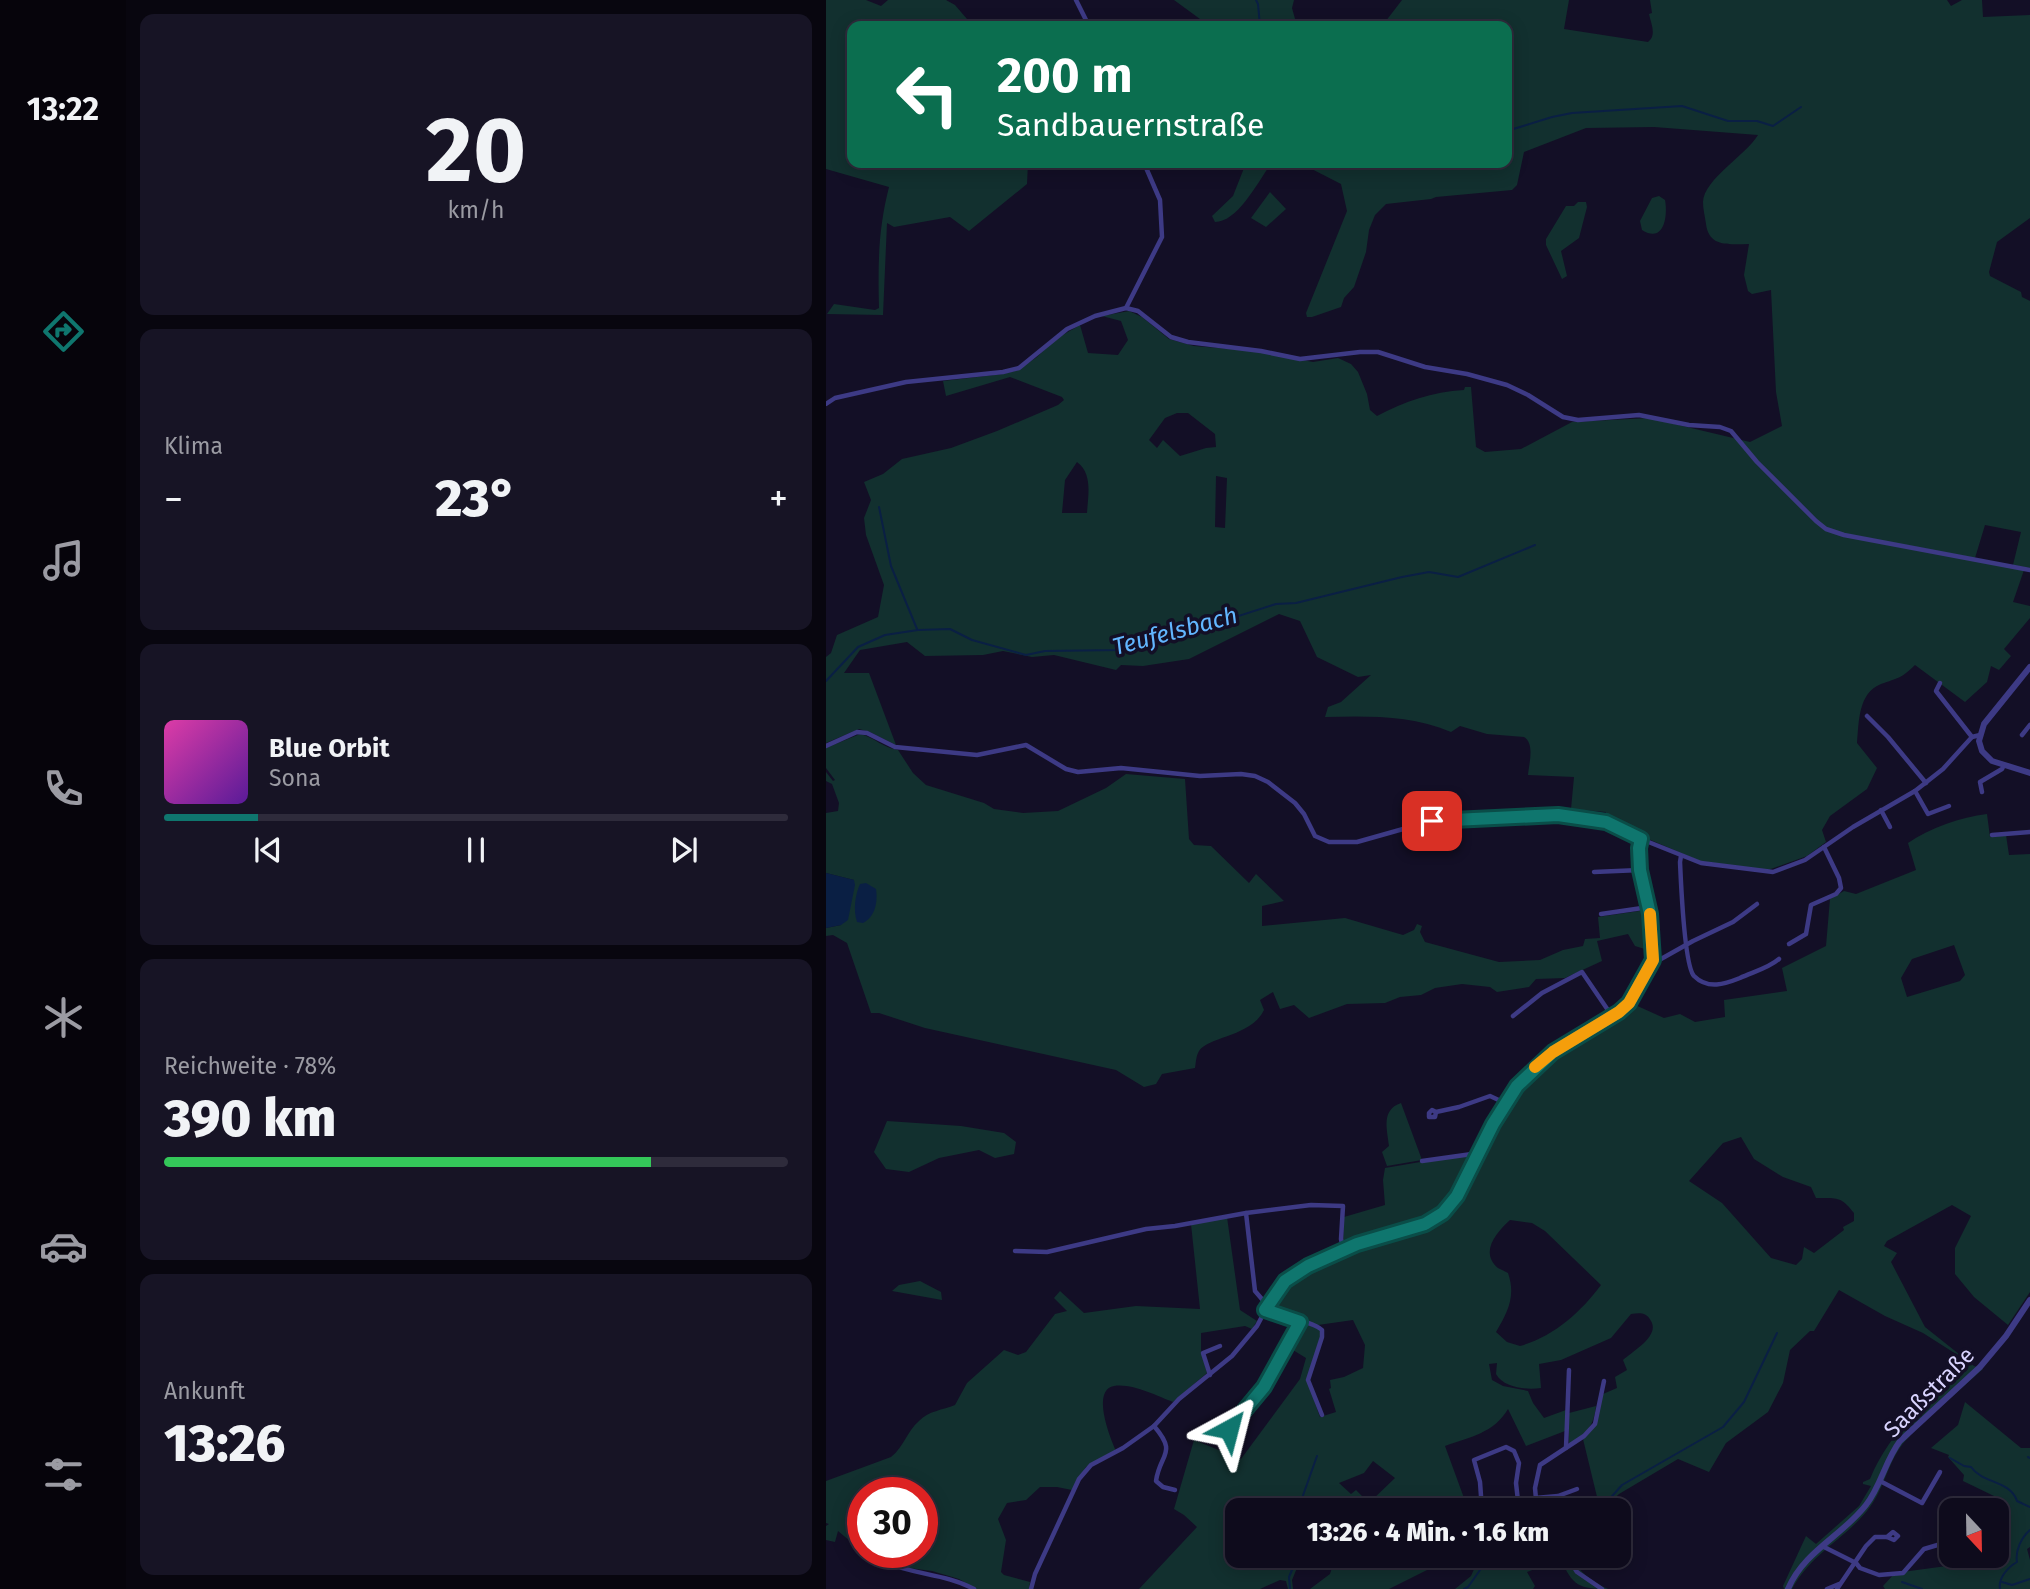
<!DOCTYPE html>
<html lang="de">
<head>
<meta charset="utf-8">
<style>
	body { margin:0; font-family:"Fira Sans",sans-serif; background:#171425; color:#f1f3f6; height:100vh; display:flex; flex-direction:column; font-size:26px; white-space:nowrap }
	* { box-sizing:border-box; margin:0 }
	p { font-size:23px; color:#9b9ba3 }
	.icon { flex:none; width:38px; height:38px; fill:none; stroke:currentColor; stroke-width:2; stroke-linecap:round; stroke-linejoin:round }
	.map { position:relative; flex:1; overflow:hidden }
	.sheet { display:flex; flex-direction:column; gap:14px; padding:14px; background:#08060f; width:700px }
	.sheet>* { flex:none }
	.hud { position:absolute; left:21px; top:21px; width:665px; height:147px; border-radius:14px; box-shadow:0 4px 18px #0003,0 0 0 2px #2e2b3b; background:#0b6e4f; color:#fff; overflow:hidden }
	.needle { width:46px; rotate:158deg }
	.tools { position:absolute; left:1113px; top:1498px; display:grid; gap:14px }
	.tools a { display:grid; place-items:center; width:70px; height:70px; border-radius:14px; background:#0e0b1c; box-shadow:0 4px 18px #0003,0 0 0 2px #2e2b3b; font-size:35px }
	.speed { position:absolute; left:21px; top:1477px; display:flex; gap:14px; font-size:35px; font-weight:700; text-align:center }
	.speed>* { display:grid; place-content:center; width:91px; height:91px; border-radius:50%; background:#0e0b1c; box-shadow:0 4px 18px #0003,0 0 0 2px #2e2b3b; line-height:1 }
	.speed .limit { border:10px solid #d22; background:#fff; color:#111 }
	.pin { position:absolute; display:grid; place-items:center; width:60px; height:60px; color:#fff; margin:-30px; border-radius:14px; box-shadow:0 4px 10px #0006 }
	.me { position:absolute; width:77px; margin:-38px; rotate:38deg; stroke-linejoin:round; filter:drop-shadow(0 0 5px #0008) }
	.turn { display:flex; align-items:center; gap:24px; height:147px; padding:0 35px; font-size:32px }
	.turn .icon { width:91px; height:91px; stroke-width:2.5 }
	.turn b { display:block; font-size:49px; line-height:60px }
	.big { font-size:52px; font-weight:800; line-height:1.1 }
	.sheet .tile { flex:1; display:flex; flex-direction:column; justify-content:center; gap:10px; min-width:0; padding:0 24px; border-radius:14px; background:#171425 }
	.sheet .dial { align-items:center; gap:0 }
	.dial b { font-size:91px; line-height:1 }
	.song { display:flex; align-items:center; gap:21px }
	.cover { width:84px; height:84px; border-radius:10px; background:linear-gradient(135deg,hsl(320 70% 55%),hsl(270 70% 35%)) }
	.played { height:7px; border-radius:4px; background:linear-gradient(90deg,#0f766e 15%,#2e2b3b 15%) }
	.keys { display:flex; justify-content:space-around; direction:ltr }
	.heat { display:flex; justify-content:space-between; align-items:center; font-size:38px; direction:ltr }
	.charge { height:10px; border-radius:5px; background:linear-gradient(90deg,#34c759 78%,#2e2b3b 0) }
	.trip { position:absolute; left:399px; top:1498px; width:406px; height:70px; border-radius:14px; background:#0e0b1c; box-shadow:0 4px 18px #0003,0 0 0 2px #2e2b3b; font-weight:800; line-height:70px; text-align:center }
	main { display:flex; flex:1; min-height:0 }
	.menu { display:flex; flex-direction:column; width:126px; justify-content:space-around; align-items:center; background:#06040b; color:#9b9ba3 }
	.menu .icon { width:49px; height:49px }
	.menu .current { color:#0f766e }
	.menu b { font-size:32px; color:#f1f3f6 }
	.map>svg:first-child { display:block }
</style>
</head>
<body>
<main>
<nav class="menu">
<b>13:22</b>
<svg class="icon current" aria-label="directions" viewBox="0 0 24 24"><path d="M12 3l9 9-9 9-9-9zM9 14v-3h6M13 9l2 2-2 2"/></svg>
<svg class="icon" aria-label="music" viewBox="0 0 24 24"><path d="M9 18V5l10-2v13"/><circle cx="6" cy="18" r="3"/><circle cx="16" cy="16" r="3"/></svg>
<svg class="icon" aria-label="phone" viewBox="0 0 24 24"><path d="M5 4h4l2 5-3 2q2 4 5 5l2-3 5 2v4C11 20 4 13 5 4z"/></svg>
<svg class="icon" aria-label="climate" viewBox="0 0 24 24"><path d="M12 3v18M4 7l16 10M4 17L20 7"/></svg>
<svg class="icon" aria-label="car" viewBox="0 0 24 24"><path d="M5 17H2v-5l4-1 3-4h7l3 4 3 1v5h-3M9 17h6M6 11h13"/><circle cx="7" cy="17" r="2"/><circle cx="17" cy="17" r="2"/></svg>
<svg class="icon" aria-label="filters" viewBox="0 0 24 24"><path d="M4 7h16M4 17h16"/><circle cx="9" cy="7" r="2"/><circle cx="15" cy="17" r="2"/></svg>
</nav>
<section class="sheet">
<div class="tile dial"><b>20</b><p>km/h</p></div>
<div class="tile"><p>Klima</p>
<div class="heat"><a>−</a><b class="big">23°</b><a>+</a></div>
</div>
<div class="tile">
<div class="song"><i class="cover"></i><div><b>Blue Orbit</b><p>Sona</p></div></div>
<div class="played"></div>
<div class="keys"><svg class="icon" aria-label="previous" viewBox="0 0 24 24"><path d="M18 5L8 12l10 7zM5 5v14"/></svg><svg class="icon" aria-label="pause" viewBox="0 0 24 24"><path d="M8 5v14M16 5v14"/></svg><svg class="icon" aria-label="next" viewBox="0 0 24 24"><path d="M6 5l10 7-10 7zM19 5v14"/></svg></div>
</div>
<div class="tile"><p>Reichweite · 78%</p><b class="big">390 km</b><div class="charge"></div></div>
<div class="tile"><p>Ankunft</p><b class="big">13:26</b></div>
</section>
<div class="map">
<svg width="1204" height="1589" viewBox="0 0 1204 1589">
	<rect width="100%" height="100%" fill="#130f26"/>
	<g fill="#12302f" fill-rule="evenodd">
		<path d="M0 0H40L55 6 62 0H120L129 5 147 26H26V163H202L201 184 143 231 124 217 68 227 61 223 57 315 1 314 8 304 49 310 53 308C52 264 52 230 63 187L0 169Z"/>
		<path d="M348 0H468L466 8 471 26H474H374V19Z"/>
		<path d="M576 0H743L738 29 822 42C831 35 825 24 823 14L826 13 824 0H1121L1125 6 1136 0H1156L1157 17 1204 15V218L1171 242 1163 272 1164 276 1195 292 1196 297 1204 301V568L1187 565 1195 532 1159 525 1149 558 1037 537 1198 570 1187 602 1204 606V618L1178 649 1185 656 1173 670 1165 666 1161 682 1139 702 1089 665C1076 678 1072 678 1055 684 1032 693 1033 722 1031 743L1051 768 1041 789 1004 816 996 830 1000 842 981 856 942 870 874 861 780 821V812L745 809 748 777 702 775C703 763 709 744 698 737L661 734 634 726 625 732C584 715 543 716 499 717L502 707 515 702 545 675 532 677 491 657 474 621 453 614 363 659 317 666 295 665 290 670 228 655 206 657 177 651 157 655 99 656 81 642 34 650 18 673H43L70 745 44 732 33 729 0 743V657L5 653 11 635 52 617 58 585 40 535 38 518 45 500 38 482 57 474 76 459 125 448 171 431 232 405 238 400 236 397 184 377 120 396 117 381 177 374 192 370 211 357 228 340 254 325 262 353 292 355 302 340 295 321 276 316 303 311 316 317 343 339 368 346 430 351 487 362 512 358 525 364 532 372 541 394 544 410 551 416C579 401 606 392 638 390L639 387H645L650 447 659 452 695 449 746 422 823 418 924 442 956 426 950 392 945 290 926 294 922 291 918 275 923 244C904 244 883 248 880 224 879 217 877 209 877 202 878 179 920 155 932 135L828 127 760 128 698 152 691 185 686 190 610 197 605 199 560 204 549 215 543 230 540 252 528 287 518 298 515 307 486 317H481L480 313 521 211 515 184 474 163 442 168C431 184 411 222 389 222L386 216 407 196 420 163H681V26H556ZM351 413H362L389 434 390 447 380 448 354 456 337 440 331 448 323 440 339 418ZM251 462C267 474 262 495 261 513H236L239 480ZM390 476 401 478 399 528 389 527Z"/>
		<path d="M444 192 460 209 440 227 425 218Z"/>
		<path d="M833 196 839 200C842 216 838 244 816 230L814 221 826 198Z"/>
		<path d="M752 202H760L761 207 753 238 735 251 741 276 736 279 720 245V239L740 206H748Z"/>
		<path d="M34 734C48 737 57 748 72 750L87 773 100 785 158 803 168 809 197 813 232 811 280 788 300 774 359 779 363 839 368 845 385 846 423 883 430 874 458 901 436 906V926L519 918 577 935 588 930 591 924 596 926 594 932 599 942 673 962 714 960 737 950 757 946 759 939 774 938 772 917 820 910 822 911 825 951 809 946 802 934 771 941 776 961 739 978 710 979 703 987 671 992 664 987 636 984 609 988 595 995 574 997 559 1003 521 1004 483 1018 468 1005 454 1009 447 992 434 1000 438 1010C425 1037 383 1036 373 1051 370 1056 370 1062 369 1068L336 1074 330 1084 318 1087 290 1070 99 1028 53 1013H45L21 943 7 935 0 936V928L15 925 28 880 0 873V813L12 811 13 803 6 784 0 781V772L7 781 9 780 0 768V748Z"/>
		<path d="M1161 814 1164 837 1180 835 1183 855 1204 854V1292L1182 1325 1148 1297 1129 1274V1248L1145 1216 1126 1205 1061 1241 1058 1246 1071 1253 1065 1262 1099 1327 1148 1366 1157 1369 1084 1434V1436C1062 1456 1060 1488 1041 1511 1017 1540 985 1554 966 1589H958L957 1586 980 1536 990 1544 1033 1506 1045 1486 1037 1484V1482L1044 1479C1065 1429 1103 1398 1141 1361L1097 1333 1059 1316 1013 1290 988 1331H984L964 1350 957 1383 942 1412 900 1443 883 1472 852 1459 793 1494 783 1503 767 1510H749L772 1501 757 1439 767 1428 777 1394 791 1388 789 1377 801 1370 797 1360C807 1351 834 1336 825 1321 820 1312 814 1313 805 1314L785 1338 735 1360 713 1364 715 1388C700 1390 678 1388 670 1374L671 1363 663 1364 666 1380 677 1386 702 1391 707 1403 718 1418 740 1410 739 1431 700 1446 682 1409C668 1433 644 1437 619 1446L638 1498 635 1510H527L541 1501 543 1503 569 1478 547 1461 538 1473 513 1483 525 1494 530 1490 539 1499 525 1510H411V1556H476L466 1580 467 1589H462L460 1581 454 1580 434 1589H313L371 1527 358 1515 348 1509 368 1440 415 1459 474 1379 480 1358 462 1347 476 1325H484L494 1329 495 1335C482 1375 479 1376 494 1417L510 1412 503 1389 505 1388 504 1380 518 1377 537 1368 539 1345 527 1320 492 1325 445 1311 442 1307C467 1262 523 1249 570 1235 586 1230 604 1227 618 1215 640 1195 664 1136 679 1107 701 1075 727 1052 761 1033 777 1024 795 1018 807 1004L838 1018 854 1014 869 1022 899 1017 898 1000 961 991 956 968 1000 946 1004 899 1018 891 1030 894 1090 870 1082 843C1104 828 1135 817 1161 814ZM1128 945 1139 975 1134 981 1081 997 1075 978 1086 959ZM915 1137 928 1159 957 1177 985 1187 990 1198C1011 1198 1015 1196 1028 1213V1221L1017 1227 1018 1230 988 1253 978 1247 976 1259 970 1265 945 1258 896 1203 863 1181 897 1143ZM684 1220 706 1223 719 1231 775 1285C755 1312 727 1337 694 1346L681 1342 670 1332C682 1312 690 1296 682 1273 679 1271 675 1270 672 1268 653 1252 671 1232 684 1220Z"/>
		<path d="M575 1103 596 1160 561 1166 556 1152 563 1146C561 1128 555 1110 575 1103Z"/>
		<path d="M61 1121 135 1126 178 1133 190 1142 188 1154 169 1158 153 1150 113 1158 83 1172 60 1169 48 1152Z"/>
		<path d="M647 1153 649 1156C640 1173 633 1195 619 1208 598 1229 551 1236 523 1245L517 1242 518 1217 559 1205 557 1180 559 1168Z"/>
		<path d="M401 1217 414 1310 431 1321 426 1329 419 1326 375 1333V1350L381 1373 347 1402C331 1396 306 1383 288 1386 265 1390 284 1438 290 1451L260 1467 246 1490 231 1487H214L200 1500 181 1503 172 1519 180 1540 175 1572 178 1575 204 1582 203 1589H150L133 1579 106 1571 83 1568 45 1552H96V1493H37V1548L24 1541 12 1531 9 1542 0 1540V1526L3 1524 0 1523V1481L65 1457C78 1447 81 1431 93 1421 102 1411 117 1410 129 1405L141 1383 178 1350 192 1355 200 1352 229 1314 241 1311 228 1298 234 1291 258 1313 310 1306 374 1309 365 1224Z"/>
		<path d="M94 1281 115 1292 116 1300 66 1291 73 1285Z"/>
		<path d="M1139 1402 1195 1448H1204V1547L1201 1549 1204 1560V1589H1059L1057 1586 1069 1573 1128 1565 1146 1556H1171V1510H1163L1168 1496 1137 1481 1138 1475 1122 1457 1123 1455 1105 1448 1132 1425Z"/>
		<path d="M770 1406C768 1426 760 1434 743 1444V1413Z"/>
		<path d="M510 1556H617L605 1568 563 1589H484L504 1574Z"/>
		<path d="M658 1556H744C753 1572 765 1581 782 1589 754 1589 746 1586 735 1559L701 1572 709 1586 707 1589H629L645 1576 649 1567Z"/>
	</g>
	<g fill="#0a1f44">
		<path d="M0 873 28 880 29 885 22 920 15 925 0 928Z"/>
		<path d="M40 883 50 889C52 902 49 917 37 923L31 922C27 910 29 895 34 884Z"/>
	</g>
	<g fill="none" stroke-linecap="round" stroke-linejoin="round">
		<g stroke="#0a1f44" stroke-width="2">
			<path d="M430 0 432 4 434 26"/>
			<path d="M681 131 726 117 746 113 856 106 902 121H931L947 126 975 107"/>
			<path d="M53 507 65 566 91 629"/>
			<path d="M0 681 32 647 59 635 92 630 124 629 146 640 200 655 219 651 295 650 344 638 450 604 470 603 576 577 603 572 632 577 709 545"/>
			<path d="M1202 1457 1204 1458"/>
			<path d="M1124 1458 1138 1466 1145 1467C1157 1484 1184 1480 1191 1501L1204 1507"/>
			<path d="M475 1510V1501L491 1456"/>
			<path d="M755 1510 779 1504 796 1485 897 1427 918 1402 951 1333"/>
			<path d="M1076 1582 1096 1589"/>
			<path d="M1176 1582 1186 1585 1204 1579"/>
			<path d="M464 1589 463 1577 472 1556"/>
			<path d="M638 1589 642 1587 664 1556"/>
			<path d="M1174 1589C1172 1578 1182 1567 1191 1562 1189 1551 1195 1538 1204 1530"/>
		</g>
		<g stroke="#3d3a85" stroke-width="4.5">
			<path d="M250 0 263 26"/>
			<path d="M300 308 336 237 334 200 318 163"/>
			<path d="M0 404 9 398 80 382 177 372 193 368 241 329 269 316 300 308 312 311 345 337 362 342 435 351 474 359 534 352H552L599 367 641 374 681 385 702 395 737 417 752 420 813 415 863 425 894 427 905 431 931 462 990 521 1000 529 1018 535 1204 570"/>
			<path d="M1114 683 1110 691 1146 737"/>
			<path d="M1041 716 1062 737 1100 783"/>
			<path d="M1196 735 1204 725"/>
			<path d="M0 746 31 732 41 733 69 747 151 755 200 745 240 769 252 772 295 768 374 776 415 774 429 776 442 782 469 803 478 814 489 836 503 842H531L609 820H660L705 815H732L780 822 815 839 875 863 947 872 979 860 1027 827 1089 791 1117 769 1146 737 1154 735"/>
			<path d="M1089 791 1102 814 1123 806"/>
			<path d="M1156 792 1154 782 1176 769 1178 765"/>
			<path d="M1055 810 1064 827"/>
			<path d="M1166 835 1204 832"/>
			<path d="M855 856 854 862C855 882 858 965 868 976 882 990 899 984 914 978 927 972 943 968 953 959"/>
			<path d="M768 872 814 870"/>
			<path d="M775 914 823 907"/>
			<path d="M963 944 980 934 985 905 1010 894 1015 888 1013 878 998 847"/>
			<path d="M827 960 835 959 867 941 907 922 931 904"/>
			<path d="M687 1016 716 993 756 972 786 1016"/>
			<path d="M610 1112 609 1117H603V1113L606 1110 610 1112 633 1107 664 1096 679 1103"/>
			<path d="M596 1161 653 1153"/>
			<path d="M420 1213 429 1291 441 1305"/>
			<path d="M189 1251 221 1252 320 1229 349 1226 420 1213 485 1205 517 1206 515 1239 517 1249"/>
			<path d="M439 1310C453 1316 487 1321 496 1330V1337L482 1380 496 1415"/>
			<path d="M384 1375 377 1353 394 1346"/>
			<path d="M328 1426C352 1454 334 1453 330 1481L337 1487 349 1490"/>
			<path d="M397 1441 414 1414 438 1387 474 1322"/>
			<path d="M740 1448 743 1370"/>
			<path d="M1054 1481 1096 1503 1114 1472"/>
			<path d="M709 1498 732 1496 751 1489"/>
			<path d="M656 1510 654 1482 648 1460 680 1447 688 1451 693 1463 690 1483 693 1510"/>
			<path d="M711 1510 709 1488 714 1465 758 1436 769 1424 778 1381"/>
			<path d="M996 1546 1030 1563 1034 1568 1053 1575 1077 1573 1098 1549 1125 1541"/>
			<path d="M741 1556 751 1572 776 1589"/>
			<path d="M61 1563C90 1575 120 1574 148 1589"/>
			<path d="M205 1589 209 1574 253 1479 265 1465 297 1448 328 1426 353 1399 406 1356 431 1326 450 1290 467 1274 517 1249 599 1224 617 1213 631 1196 667 1124 691 1086 727 1052 793 1012 803 1003 827 960 824 914 814 870 813 848 815 839"/>
			<path d="M1001 1589 1013 1584"/>
			<path d="M1011 1589 1040 1546 1049 1537H1061L1068 1540 1072 1536 1067 1532 1061 1537"/>
		</g>
		<g stroke="#3d3a85" stroke-width="6">
			<path d="M1204 667 1158 724 1153 741 1156 751 1166 761 1204 773"/>
			<path d="M962 1589C978 1551 1016 1536 1040 1505 1055 1486 1059 1461 1074 1441L1154 1367 1180 1336 1204 1300"/>
		</g>
	</g>
	<g fill="none" stroke-linecap="round" stroke-linejoin="round">
		<g stroke="#0a4d48" stroke-width="18">
			<path id="route" d="M403 1429 438 1387 474 1322 439 1310 459 1281 482 1266 531 1244 599 1224 617 1213 631 1196 667 1124 691 1086 727 1052 793 1012 803 1003 827 960 824 914 814 870 813 848 815 839 780 822 732 815 606 821"/>
		</g>
		<use href="#route" stroke="#0f766e" stroke-width="12"/>
		<path stroke="#f59e0b" stroke-width="12" d="M709 1067 727 1052 793 1012 803 1003 827 960 824 914"/>
	</g>
	<g text-anchor="middle" dominant-baseline="central" stroke-width="7" stroke-linejoin="round" paint-order="stroke">
		<g font-size="23" fill="#d9d4ff" stroke="#130f26">
			<text transform="translate(1103 1392) rotate(-45)">Saaßstraße</text>
		</g>
		<g font-size="24" font-style="italic" fill="#62b6ff" stroke="#130f26">
			<text transform="translate(349 631) rotate(-15)">Teufelsbach</text>
		</g>
	</g>
</svg>
<div class="tools">
<a><svg class="needle" viewBox="-14 -14 28 28"><path d="M0-13l5 13h-10z" fill="#e53935"/><path d="M0 13l5-13h-10z" fill="#9b9ba3"/></svg></a>
</div>
<div class="speed"><div class="limit">30</div></div>
<div class="pin" style="left:606px;top:821px;background:#d93025"><svg class="icon" aria-label="arrive" viewBox="0 0 24 24"><path d="M6 21V4h12l-3 4 3 4H6"/></svg></div>
<svg class="me" style="left:403px;top:1429px" viewBox="-20 -20 40 40"><path d="M0-17L14 15 0 8-14 15z" fill="#0f766e" stroke="#fff" stroke-width="4"/></svg>
<div class="trip">13:26 · 4 Min. · 1.6 km</div>
<div class="hud">
<div class="turn"><svg class="icon" aria-label="left" viewBox="0 0 24 24"><path d="M17 20v-9H6M10 6l-5 5 5 5"/></svg><div><b>200 m</b>Sandbauernstraße</div></div>
</div>
</div>
</main>
</body>
</html>
